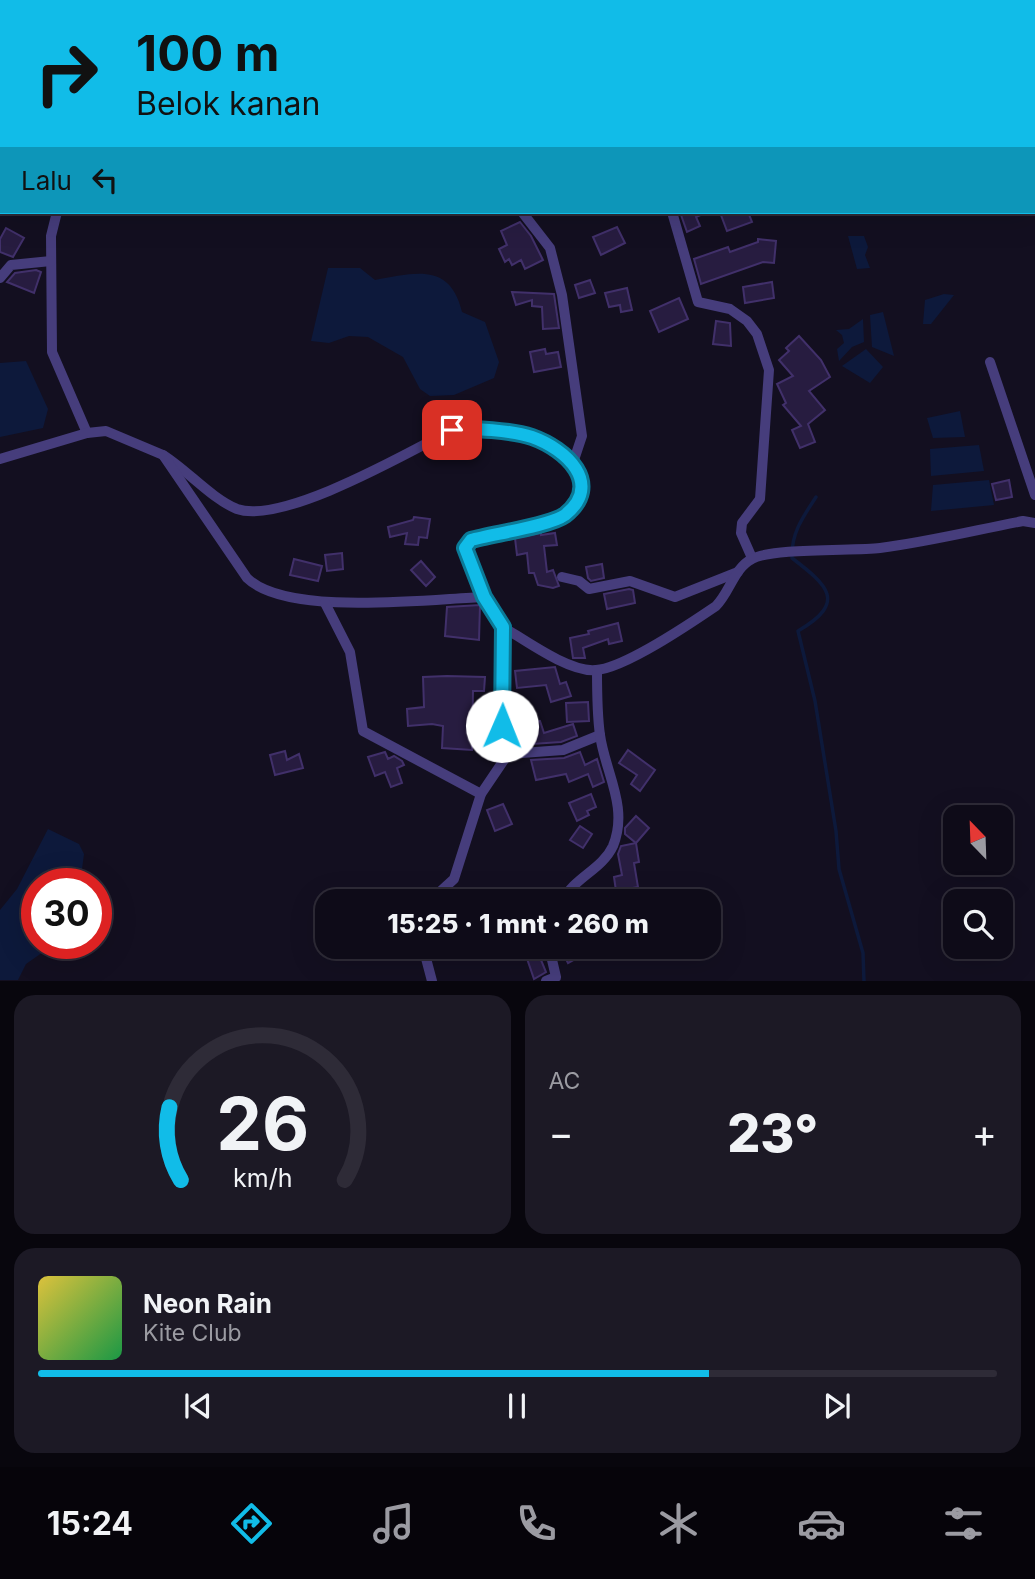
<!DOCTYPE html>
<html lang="id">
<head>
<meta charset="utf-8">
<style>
	body { margin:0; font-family:Inter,sans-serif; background:#1c1925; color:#f1f3f6; height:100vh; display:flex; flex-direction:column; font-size:26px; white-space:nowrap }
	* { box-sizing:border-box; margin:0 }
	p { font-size:23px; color:#9b9ba2 }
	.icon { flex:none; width:38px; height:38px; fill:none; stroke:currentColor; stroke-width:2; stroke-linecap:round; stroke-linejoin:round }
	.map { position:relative; height:981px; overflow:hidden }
	.side { display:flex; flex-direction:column; gap:14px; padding:14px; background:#08060d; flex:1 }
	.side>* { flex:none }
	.banner { position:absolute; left:0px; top:0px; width:1036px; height:214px; box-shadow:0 7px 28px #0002,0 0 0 2px #2e2b37; background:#11bce8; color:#111; overflow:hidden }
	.needle { width:46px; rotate:337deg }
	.tools { position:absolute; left:943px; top:805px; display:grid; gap:14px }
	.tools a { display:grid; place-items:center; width:70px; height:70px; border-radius:14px; background:#0e0b18; box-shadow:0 7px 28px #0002,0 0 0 2px #2e2b37; font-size:35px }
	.speed { position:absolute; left:21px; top:868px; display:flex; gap:14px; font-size:35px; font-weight:700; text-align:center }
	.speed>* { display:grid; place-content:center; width:91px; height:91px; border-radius:50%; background:#0e0b18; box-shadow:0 7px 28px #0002,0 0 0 2px #2e2b37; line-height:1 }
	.speed .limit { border:10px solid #d22; background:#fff; color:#111 }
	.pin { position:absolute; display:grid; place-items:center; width:60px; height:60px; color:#fff; margin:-30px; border-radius:14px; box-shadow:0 4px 10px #0006 }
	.me { position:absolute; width:77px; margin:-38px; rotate:1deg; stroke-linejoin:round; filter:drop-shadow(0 0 5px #0008) }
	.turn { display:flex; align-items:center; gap:24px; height:147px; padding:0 21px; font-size:32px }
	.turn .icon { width:91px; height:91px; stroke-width:2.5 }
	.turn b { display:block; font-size:49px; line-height:60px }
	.then { display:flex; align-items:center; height:66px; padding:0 21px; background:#0003; gap:14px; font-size:26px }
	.big { font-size:52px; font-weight:800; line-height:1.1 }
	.side .widget { flex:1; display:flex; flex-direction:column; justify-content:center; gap:10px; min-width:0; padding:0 24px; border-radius:21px; background:#1c1925 }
	.side .dial { align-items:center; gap:0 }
	.dial svg { height:182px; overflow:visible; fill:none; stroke:#2e2b37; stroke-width:7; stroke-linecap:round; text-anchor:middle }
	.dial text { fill:#f1f3f6; stroke:none }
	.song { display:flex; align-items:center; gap:21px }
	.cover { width:84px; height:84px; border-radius:10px; background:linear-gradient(135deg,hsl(50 70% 55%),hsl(140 70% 35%)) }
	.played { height:7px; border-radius:4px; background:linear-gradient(90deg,#11bce8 70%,#2e2b37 70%) }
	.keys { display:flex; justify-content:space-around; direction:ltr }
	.heat { display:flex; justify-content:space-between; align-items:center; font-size:38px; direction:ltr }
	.side .tiles { flex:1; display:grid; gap:14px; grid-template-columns:1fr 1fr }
	.widget:last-child { grid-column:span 2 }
	.trip { position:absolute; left:315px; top:889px; width:406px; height:70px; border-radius:21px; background:#0e0b18; box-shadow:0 7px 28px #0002,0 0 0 2px #2e2b37; font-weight:800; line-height:70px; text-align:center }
	.tab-bar { display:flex; height:112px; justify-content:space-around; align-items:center; background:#06040a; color:#9b9ba2 }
	.tab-bar .icon { width:49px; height:49px }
	.tab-bar .on { color:#11bce8 }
	.tab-bar b { font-size:32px; color:#f1f3f6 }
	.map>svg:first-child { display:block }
</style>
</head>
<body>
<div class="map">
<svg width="1035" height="981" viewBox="0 0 1035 981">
	<rect width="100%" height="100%" fill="#130f20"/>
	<g fill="#0d193b">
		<path d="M848 236H864L868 247 865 255 870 268 857 269Z"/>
		<path d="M328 268H360L375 280C415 273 450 262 462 312L485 322 499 362 494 378 454 395 430 396 420 389 403 357 368 337 349 336 329 343 311 341Z"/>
		<path d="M944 294 954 295 931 324H923L925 300Z"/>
		<path d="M883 312 894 356 872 347 870 315Z"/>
		<path d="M863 319 864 342 852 347 839 361 837 349 844 343 842 335 836 330 849 329Z"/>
		<path d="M866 349 883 367 870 383 842 366Z"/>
		<path d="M26 361 48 409 43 428 0 437V363Z"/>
		<path d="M960 411 965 437 933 438 927 418Z"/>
		<path d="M979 445 984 471 931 476 930 449Z"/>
		<path d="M989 480 994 505 931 511 933 485Z"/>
		<path d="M48 829 79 844 84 854 80 884H37V943H56L26 964 18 980H0V910L17 889Z"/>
	</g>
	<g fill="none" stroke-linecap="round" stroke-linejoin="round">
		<path stroke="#0d193b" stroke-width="3.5" d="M816 497C803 517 791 533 792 558 827 585 848 602 798 631L815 701 836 831 839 869 863 953 864 981"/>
	</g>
	<g fill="#271c40" stroke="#41306a" stroke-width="2">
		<path d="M680 212H705V213L696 217 700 226 687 232Z"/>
		<path d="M730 212H748L752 222 727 231 721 215Z"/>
		<path d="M520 222 531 236 543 260 525 269 521 260 512 265 509 259 505 262 499 249 507 245 501 231Z"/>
		<path d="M617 227 625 243 601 255 593 237Z"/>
		<path d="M6 228 24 238 13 257 0 252V239Z"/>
		<path d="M758 239 776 241 774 263 763 262 701 284 694 259 728 247 730 252 758 242Z"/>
		<path d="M36 270 41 272 34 293 7 282 15 273Z"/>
		<path d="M590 280 595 293 579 298 575 285Z"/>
		<path d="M772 282 774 298 745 303 743 287Z"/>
		<path d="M627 288 632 310 621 312 620 305 609 307 605 293Z"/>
		<path d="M512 292 554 294 559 328 543 329 542 307 532 306V300L516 305Z"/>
		<path d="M679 298 688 319 659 332 650 311Z"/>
		<path d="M716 321 730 323 731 346 713 344Z"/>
		<path d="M799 336 821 360 830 377 809 391 825 410 808 424 815 442 800 448 792 430 801 426 783 405 786 403 777 384 793 376 779 360 789 351 786 348Z"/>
		<path d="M545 349 546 354 558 352 561 367 534 372 530 352Z"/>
		<path d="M1009 480 1012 497 996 500 992 484Z"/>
		<path d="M414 517 430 519 427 538 419 537 418 545 405 544 407 533 390 537 388 527 413 520Z"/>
		<path d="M541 533V535L555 533 557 545 544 546 547 572 553 570 559 586 553 588 538 585 534 573H529L527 553 517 555 515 538Z"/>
		<path d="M342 553 343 569 327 571 325 555Z"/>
		<path d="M294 559 322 566 318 581 290 575Z"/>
		<path d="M421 561 435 577 426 586 411 570Z"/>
		<path d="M602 564 604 578 591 581 588 578 586 567Z"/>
		<path d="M629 589 633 590 635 603 607 609 604 594Z"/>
		<path d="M480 605 479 640 445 636 447 607Z"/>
		<path d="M618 623 622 641 609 644 608 639 583 648 585 658H573L570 638 589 634 588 631Z"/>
		<path d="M555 667 560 684 566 682 571 696 551 702 546 685 517 688 515 671Z"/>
		<path d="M447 676 485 677 484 691H473L472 750 442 748 443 726 432 724 408 726 407 709 424 707 423 677Z"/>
		<path d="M588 702 589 721 567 722 566 703Z"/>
		<path d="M540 721 544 733 573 724 577 736 561 742 517 745 512 729Z"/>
		<path d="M628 750 655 770 640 791 631 784 637 775 619 763Z"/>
		<path d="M285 751 287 760 299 754 303 768 275 775 270 755Z"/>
		<path d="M385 752 388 759 394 756 402 761 404 765 397 768 402 783 391 787 385 772 375 776 368 757Z"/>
		<path d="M580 752 585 765 597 759 604 782 593 787 588 774 569 782 566 774 536 780 531 760 564 758Z"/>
		<path d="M591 794 596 807 587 811 589 815 577 821 569 803Z"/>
		<path d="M503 804 512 824 495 831 487 810Z"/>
		<path d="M636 816 649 828 636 843 625 834V828Z"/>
		<path d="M580 826 592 834 583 848 570 840Z"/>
		<path d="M636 843 639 862 634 863 638 887 616 891 614 877 622 875 618 854 621 846Z"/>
		<path d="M523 947H541L544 959 541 960 546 972 534 979Z"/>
		<path d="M557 947H580L584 954 568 963 563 953 559 954Z"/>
	</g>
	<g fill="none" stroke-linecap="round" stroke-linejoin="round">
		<g stroke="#463d7c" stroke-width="10">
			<path d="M1027 0V2"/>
			<path d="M1034 88 1035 101"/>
			<path d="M57 212 51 236 52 352 87 433"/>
			<path d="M522 212 550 248 562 295 582 436 573 463"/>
			<path d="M672 212 698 302 730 309 747 321 757 334 769 370 760 499 742 523 741 533 752 558"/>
			<path d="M0 278 11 265 51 261"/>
			<path d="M990 362 1035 495"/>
			<path d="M163 455C187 470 212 499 237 509 283 525 409 452 452 430L460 429C482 431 507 431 529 436 538 439 545 444 552 449 579 466 597 491 564 515 549 527 493 533 471 540L465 548 484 597 503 627 502 726 508 754 481 794 454 879 430 901"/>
			<path d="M0 459 87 433 106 431 163 455 247 578C287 617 429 599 484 597"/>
			<path d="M562 577 579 581 589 589 630 581 675 597 738 572"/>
			<path d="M325 603 350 652 363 731 481 794"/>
			<path d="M503 627C525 640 570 673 596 670 625 668 691 623 716 606 730 592 734 568 752 559 771 548 853 551 880 548 928 542 976 530 1023 521L1035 523"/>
			<path d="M508 754 563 750 600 735"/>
			<path d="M563 901C573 878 602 870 613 846 629 807 605 772 600 735 597 714 597 691 597 670"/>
			<path d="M423 947 432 981"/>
			<path d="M546 981 556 977 549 947"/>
		</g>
	</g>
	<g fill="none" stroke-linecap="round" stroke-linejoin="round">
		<g stroke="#0b7a97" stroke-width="18">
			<path id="route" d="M452 430C470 427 514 431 532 437 566 449 604 484 565 515 550 526 492 534 471 540L465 548 484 597 503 627 502 726"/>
		</g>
		<use href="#route" stroke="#11bce8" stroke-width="12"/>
	</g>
</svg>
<div class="tools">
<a><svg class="needle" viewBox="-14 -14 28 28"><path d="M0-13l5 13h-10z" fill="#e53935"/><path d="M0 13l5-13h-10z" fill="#9b9ba2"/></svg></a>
<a><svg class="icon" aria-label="search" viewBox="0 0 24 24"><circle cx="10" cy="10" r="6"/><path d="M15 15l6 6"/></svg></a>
</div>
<div class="speed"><div class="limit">30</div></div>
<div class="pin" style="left:452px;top:430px;background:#d93025"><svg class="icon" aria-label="arrive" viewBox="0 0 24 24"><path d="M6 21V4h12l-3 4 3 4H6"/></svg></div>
<svg class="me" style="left:502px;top:726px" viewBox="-20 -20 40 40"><circle r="19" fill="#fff"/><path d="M0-13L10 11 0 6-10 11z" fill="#11bce8"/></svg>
<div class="trip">15:25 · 1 mnt · 260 m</div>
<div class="banner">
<div class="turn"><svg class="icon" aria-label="right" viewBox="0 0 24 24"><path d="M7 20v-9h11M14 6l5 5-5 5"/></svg><div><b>100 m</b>Belok kanan</div></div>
<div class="then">Lalu<svg class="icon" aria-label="left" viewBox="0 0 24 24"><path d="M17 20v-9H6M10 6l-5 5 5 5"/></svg></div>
</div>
</div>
<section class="side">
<div class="tiles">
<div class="widget dial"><svg viewBox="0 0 100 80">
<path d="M14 69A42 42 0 1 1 86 69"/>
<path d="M14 69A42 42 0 0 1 9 37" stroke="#11bce8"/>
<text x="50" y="56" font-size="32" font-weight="700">26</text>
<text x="50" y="72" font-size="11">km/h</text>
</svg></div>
<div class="widget"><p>AC</p>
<div class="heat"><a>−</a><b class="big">23°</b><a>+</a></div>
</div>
<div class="widget">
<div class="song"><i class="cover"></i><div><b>Neon Rain</b><p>Kite Club</p></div></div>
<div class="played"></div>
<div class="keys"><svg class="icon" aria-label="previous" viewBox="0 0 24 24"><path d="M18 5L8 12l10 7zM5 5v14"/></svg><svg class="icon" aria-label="pause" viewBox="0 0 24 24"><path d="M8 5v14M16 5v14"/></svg><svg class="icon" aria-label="next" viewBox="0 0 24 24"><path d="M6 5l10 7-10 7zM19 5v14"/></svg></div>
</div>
</div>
</section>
<nav class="tab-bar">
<b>15:24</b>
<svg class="icon on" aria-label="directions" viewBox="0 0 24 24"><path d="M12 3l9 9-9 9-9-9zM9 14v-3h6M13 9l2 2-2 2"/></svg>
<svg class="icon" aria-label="music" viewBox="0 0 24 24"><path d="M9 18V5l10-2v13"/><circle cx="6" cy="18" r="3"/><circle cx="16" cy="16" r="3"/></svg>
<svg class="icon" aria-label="phone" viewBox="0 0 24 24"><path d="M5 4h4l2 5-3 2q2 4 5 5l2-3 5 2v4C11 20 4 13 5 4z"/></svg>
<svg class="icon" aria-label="climate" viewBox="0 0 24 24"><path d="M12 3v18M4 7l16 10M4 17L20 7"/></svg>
<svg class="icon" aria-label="car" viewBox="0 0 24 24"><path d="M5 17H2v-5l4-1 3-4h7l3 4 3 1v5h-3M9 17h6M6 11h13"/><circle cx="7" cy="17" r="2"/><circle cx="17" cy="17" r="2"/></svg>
<svg class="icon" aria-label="filters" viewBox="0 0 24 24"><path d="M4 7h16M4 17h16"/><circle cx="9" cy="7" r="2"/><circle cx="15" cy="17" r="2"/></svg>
</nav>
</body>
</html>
